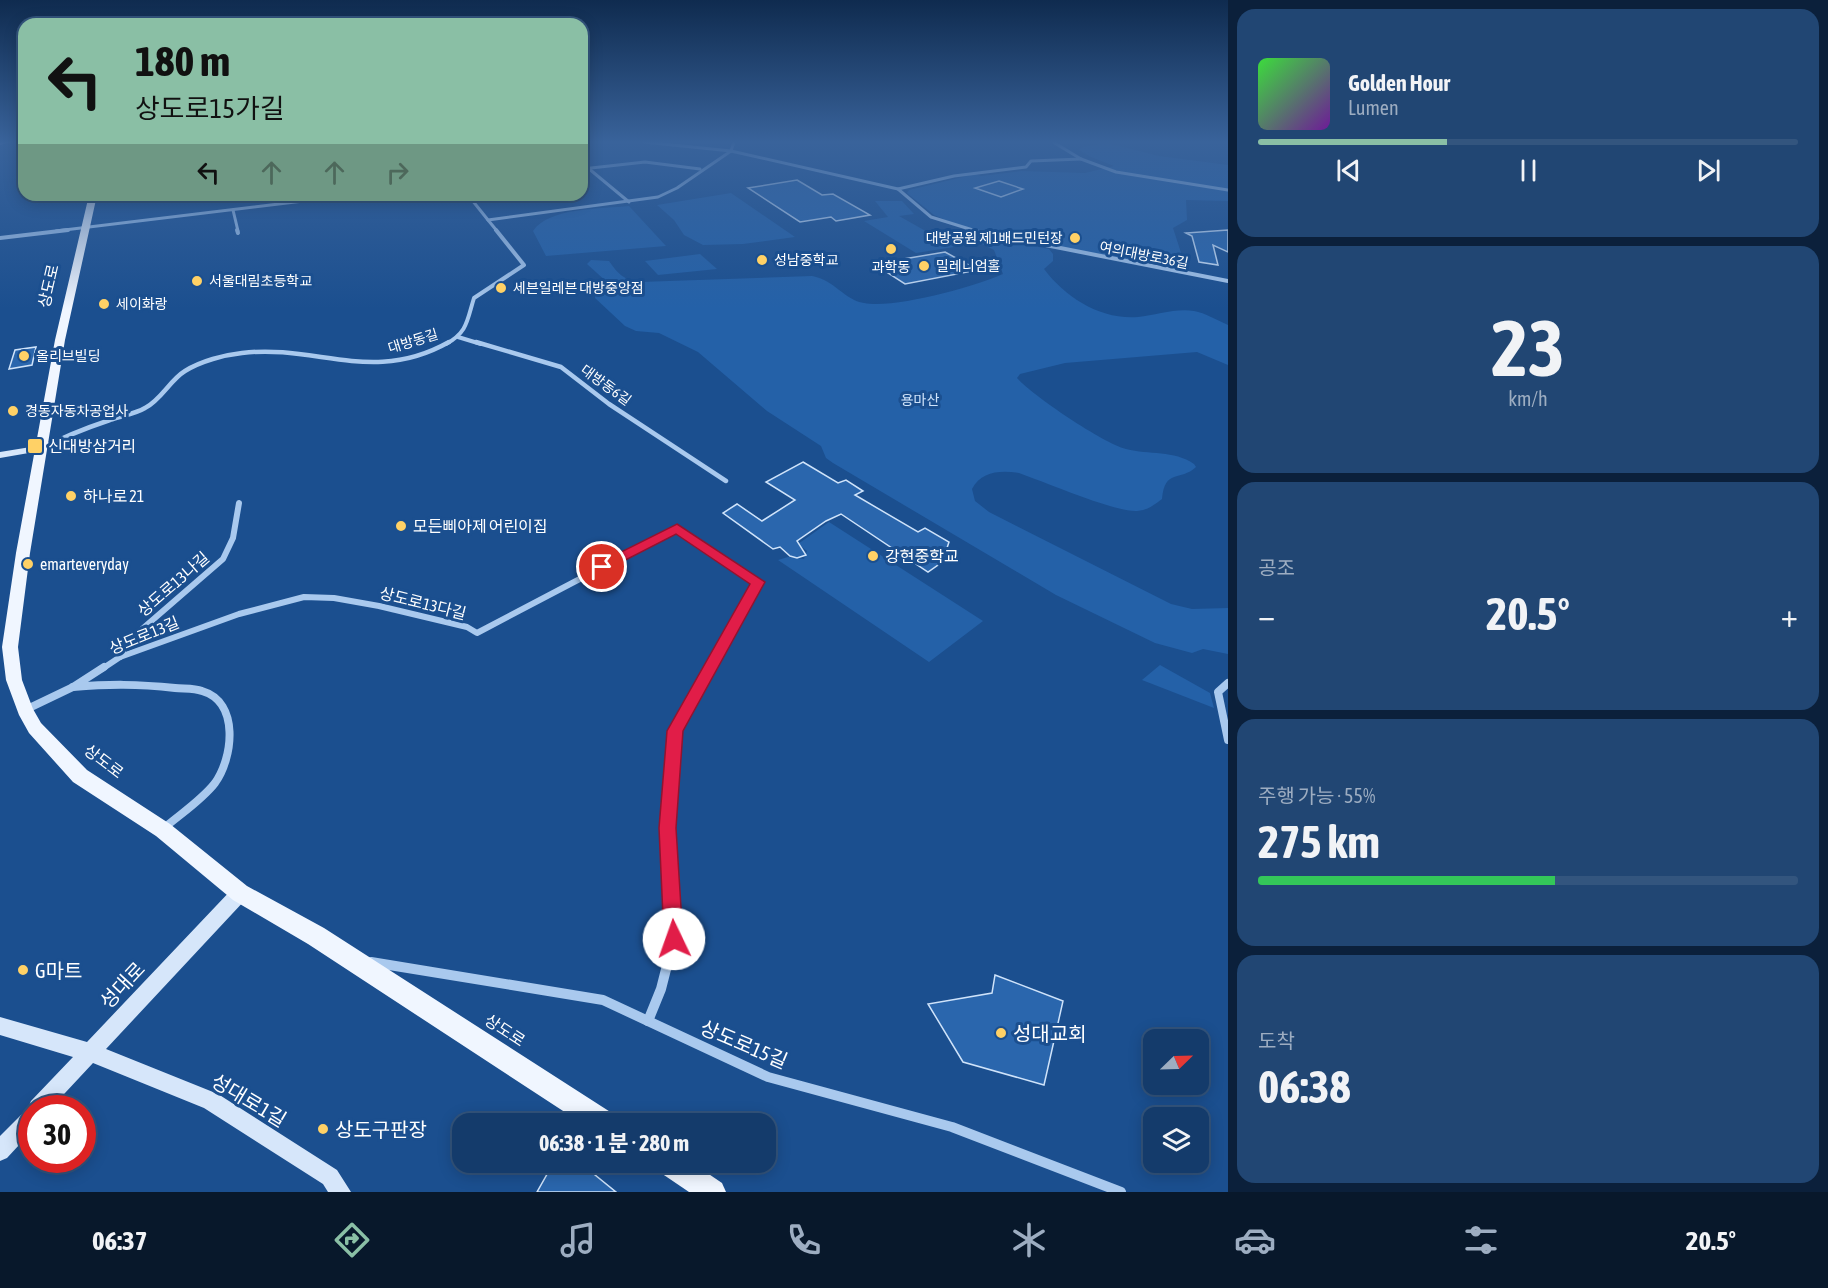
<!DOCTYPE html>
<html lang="ko">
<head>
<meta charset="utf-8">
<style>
	body { margin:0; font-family:"Asap Condensed","Noto Sans KR",sans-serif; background:#214673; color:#f1f3f6; height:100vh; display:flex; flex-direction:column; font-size:22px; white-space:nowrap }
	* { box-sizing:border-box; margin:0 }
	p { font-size:20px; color:#9dadc1 }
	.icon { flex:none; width:33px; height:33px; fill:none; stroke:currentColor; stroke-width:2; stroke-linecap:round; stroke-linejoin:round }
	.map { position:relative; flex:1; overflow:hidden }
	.details { display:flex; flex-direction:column; gap:9px; padding:9px; background:#0b203b; width:600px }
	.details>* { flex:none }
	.hud { position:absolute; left:18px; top:18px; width:570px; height:183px; border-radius:18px; box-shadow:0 3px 15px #0003,0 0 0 2px #33557e; background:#8abfa5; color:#111; overflow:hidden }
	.needle { width:39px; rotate:67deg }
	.controls { position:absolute; left:1143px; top:1029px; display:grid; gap:12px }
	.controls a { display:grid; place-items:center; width:66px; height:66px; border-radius:12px; background:#143b6b; box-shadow:0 3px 15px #0003,0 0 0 2px #33557e; font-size:30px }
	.speed { position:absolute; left:18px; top:1095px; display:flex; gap:12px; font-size:30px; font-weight:700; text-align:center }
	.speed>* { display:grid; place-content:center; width:78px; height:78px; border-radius:50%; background:#143b6b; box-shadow:0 3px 15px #0003,0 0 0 2px #33557e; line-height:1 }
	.speed .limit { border:9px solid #d22; background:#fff; color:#111 }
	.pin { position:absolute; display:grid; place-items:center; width:51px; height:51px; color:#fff; margin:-26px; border:3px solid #fff; border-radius:50%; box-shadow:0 2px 6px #0007 }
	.me { position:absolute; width:66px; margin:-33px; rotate:357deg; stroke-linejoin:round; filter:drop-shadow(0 0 4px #0008) }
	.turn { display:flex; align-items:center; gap:21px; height:126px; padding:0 18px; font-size:27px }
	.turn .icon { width:78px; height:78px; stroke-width:2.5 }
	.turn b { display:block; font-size:42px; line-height:51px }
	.lanes { display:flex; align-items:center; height:57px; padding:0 18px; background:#0003; justify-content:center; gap:30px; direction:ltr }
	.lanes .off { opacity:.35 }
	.big { font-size:45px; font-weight:700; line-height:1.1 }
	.details .card { flex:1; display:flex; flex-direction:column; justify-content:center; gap:9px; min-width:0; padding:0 21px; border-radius:18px; background:#214673 }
	.details .dial { align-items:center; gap:0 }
	.dial b { font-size:78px; line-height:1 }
	.song { display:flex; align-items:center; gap:18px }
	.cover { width:72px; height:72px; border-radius:9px; background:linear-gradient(135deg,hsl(120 70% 55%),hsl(280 70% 35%)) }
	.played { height:6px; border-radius:3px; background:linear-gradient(90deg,#8abfa5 35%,#33557e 35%) }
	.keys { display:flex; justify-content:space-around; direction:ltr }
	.heat { display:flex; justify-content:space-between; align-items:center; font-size:33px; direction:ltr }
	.charge { height:9px; border-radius:4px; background:linear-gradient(90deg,#34c759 55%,#33557e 0) }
	.trip { position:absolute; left:452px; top:1113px; width:324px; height:60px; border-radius:18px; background:#143b6b; box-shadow:0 3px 15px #0003,0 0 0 2px #33557e; font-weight:700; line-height:60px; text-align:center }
	.tab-bar { display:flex; height:96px; justify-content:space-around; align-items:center; background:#08182b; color:#9dadc1 }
	.tab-bar .icon { width:42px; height:42px }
	.tab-bar .on { color:#8abfa5 }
	.tab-bar b { font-size:27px; color:#f1f3f6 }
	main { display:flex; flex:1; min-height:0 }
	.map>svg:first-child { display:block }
</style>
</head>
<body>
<main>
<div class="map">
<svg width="1228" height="1192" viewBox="0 0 1228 1192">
	<rect width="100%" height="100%" fill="#1b4f8f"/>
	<g fill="#2461a8">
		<path d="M1107 143 1159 156 1228 165V201L1186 200 1187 220 1173 228 1185 265 1184 270 991 234 957 225 934 215 907 193 909 190 975 174 981 176 1021 171 1085 173 1114 166 1091 157 1079 150 1082 147Z"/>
		<path d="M731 193 795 237 743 244 703 245 684 235 674 220 657 205Z"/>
		<path d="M875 201H902L914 214 899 216 954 247 916 253 864 221 888 217Z"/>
		<path d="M629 206 666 246 546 256 533 231C549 207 602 209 629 206Z"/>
		<path d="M982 236 1049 249 1053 254V261L1044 269C1066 298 1101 320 1138 317 1156 315 1176 308 1194 311 1205 313 1217 320 1228 325V365L1197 352 1065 363 1020 374 1017 378C1033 396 1103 443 1126 449 1149 455 1174 450 1194 464L1196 467C1180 482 1165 468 1162 499 1154 505 1148 510 1137 511 1114 512 1045 482 1019 473 1001 470 981 471 972 489L975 501 989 512 1171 604 1192 609 1228 608V654L1203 649 1192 653 1155 643 1056 595 833 463 826 458 821 446 767 411 698 352 659 333 636 331 625 326 595 298 596 290 608 283 587 264 591 260 609 261C618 274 624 280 640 282L812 276C835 280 844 300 864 303 894 309 974 287 1003 274L994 250 976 241 975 237Z"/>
		<path d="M700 254 717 269 658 275 645 261Z"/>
		<path d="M829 522 983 621 929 662 778 560 788 557 804 559 807 551 798 544Z"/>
		<path d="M1160 665 1210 693 1214 708 1142 680Z"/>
	</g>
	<g fill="#2a66ad" stroke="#cfe3fa" stroke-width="1.5">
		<path d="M797 180 822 195 833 194 870 215 836 221 831 217 800 222 748 188Z"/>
		<path d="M999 181 1023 189 1001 197 975 188Z"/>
		<path d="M1228 230V252L1213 245 1218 265 1199 262 1192 236 1186 233Z"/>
		<path d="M945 252 978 270 905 284 874 264Z"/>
		<path d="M36 347 32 365 9 369 15 350Z"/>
		<path d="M803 462 838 483 846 480 863 491 855 495 918 532 925 528 949 542 947 548 955 553 928 572 841 514 826 521 797 541 806 555 797 558 790 556 780 547 773 549 723 513 737 504 762 521 795 500 766 482Z"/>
		<path d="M995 975 1063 1001 1044 1085 963 1062 928 1004 992 993Z"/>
		<path d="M554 1162H579L616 1192H537Z"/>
	</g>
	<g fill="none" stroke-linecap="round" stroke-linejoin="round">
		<g stroke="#a9c9ee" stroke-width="3">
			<path d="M644 142 731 151 898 189 931 217 976 231"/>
			<path d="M1053 142 1081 159 1116 172 1228 190"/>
			<path d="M582 163 629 202"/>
			<path d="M582 169 645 162 700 169"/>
			<path d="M898 189 954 176 1026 167 1031 161 1081 159"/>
			<path d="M468 195 488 220"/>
			<path d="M233 210 238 231"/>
			<path d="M56 231 353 195"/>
			<path d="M497 231 488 220 658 197 677 188 731 151 734 142"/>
		</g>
		<g stroke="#a9c9ee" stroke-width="4">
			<path d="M237 230 238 233"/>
			<path d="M969 230 1228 281"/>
			<path d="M0 238 68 230"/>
			<path d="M458 337 481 344"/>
			<path d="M446 344C468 332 467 320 474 298L524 265 496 230"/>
		</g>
		<g stroke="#a9c9ee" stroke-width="4.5">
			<path d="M476 342 561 367 609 404 726 481"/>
			<path d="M43 448C65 436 86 428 110 420 121 416 135 414 145 408 161 400 170 380 185 371 201 361 224 355 242 353 317 344 373 385 449 342"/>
		</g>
		<g stroke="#a9c9ee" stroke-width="6">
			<path d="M120 657 126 643 223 559 233 538 239 503"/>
			<path d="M102 669 120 657 239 614 304 597 334 598 379 606 467 627 477 633 677 528 758 583 710 669"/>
		</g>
		<g stroke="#a9c9ee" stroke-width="8">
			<path d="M1228 683 1218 692 1228 740"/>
			<path d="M73 687C110 684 137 684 175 688 183 689 194 688 202 691 240 702 233 758 215 783 201 801 180 814 163 829"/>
			<path d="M25 710 73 687 104 667"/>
			<path d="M672 899 667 828 675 731 711 667"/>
		</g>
		<g stroke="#a9c9ee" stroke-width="10">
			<path d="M371 962 603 1000 768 1077 952 1127 1121 1192"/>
			<path d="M648 1021 661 989 674 938 671 898"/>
		</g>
		<g fill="#d6e6fa" fill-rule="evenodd">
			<path d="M43 445 46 446V450L0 458V452Z"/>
			<path d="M240 885 246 887 248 893 246 899 106 1049 218 1094 337 1170 351 1192H328L323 1184 204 1108 93 1063 51 1108H32V1131L7 1158 0 1161V1136L28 1108 31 1101 73 1057 0 1035V1017L87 1042 234 887Z"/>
		</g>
		<g fill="#f0f6ff" fill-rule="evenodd">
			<path d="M0 142H11L0 145Z"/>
			<path d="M89 195H97L65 340 30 553 18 647 22 680 33 709 41 723 87 770 170 824 247 886 324 928 615 1115 618 1124H583L308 944 233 900 156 836 73 782 29 733 19 715 6 680 2 647 16 553 55 340Z"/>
			<path d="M654 1162H691L722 1183 726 1192H689L658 1171Z"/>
		</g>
	</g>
	<linearGradient id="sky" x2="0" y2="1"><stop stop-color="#0f2b4f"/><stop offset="0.46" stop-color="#39639b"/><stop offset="1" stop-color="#39639b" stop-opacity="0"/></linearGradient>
	<rect width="1228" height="309" fill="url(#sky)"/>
	<path fill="#e11d48" stroke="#92132f" stroke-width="1.5" d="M677 524 765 582 683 731 676 828 683 939 680 945 674 948 667 945 664 939 659 828 667 731 750 584 676 534 606 570H597L595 567 597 564Z"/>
	<g fill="#ffd166" stroke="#1b4f8f" stroke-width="2">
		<circle cx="1075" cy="238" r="6"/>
		<circle cx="891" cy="249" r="6"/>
		<circle cx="762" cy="260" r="6"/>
		<circle cx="924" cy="266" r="6"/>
		<circle cx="197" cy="281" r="6"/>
		<circle cx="501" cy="288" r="6"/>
		<circle cx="104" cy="304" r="6"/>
		<circle cx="24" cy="356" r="6"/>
		<circle cx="13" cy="411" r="6"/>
		<rect x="27" y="438" width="16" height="16" rx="3"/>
		<circle cx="71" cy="496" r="6"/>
		<circle cx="401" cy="526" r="6"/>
		<circle cx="873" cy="556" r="6"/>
		<circle cx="28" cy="564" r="6"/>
		<circle cx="23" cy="970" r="6"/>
		<circle cx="1001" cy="1033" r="6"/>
		<circle cx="323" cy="1129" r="6"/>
	</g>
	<g text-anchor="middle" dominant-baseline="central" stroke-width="6" stroke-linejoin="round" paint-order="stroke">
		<g font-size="14" fill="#fff" stroke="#1b4f8f" text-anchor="start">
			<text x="1063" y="238" text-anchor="end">대방공원 제1배드민턴장</text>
			<text x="774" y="260">성남중학교</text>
			<text x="936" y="266">밀레니엄홀</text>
			<text x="891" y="267" text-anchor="middle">과학동</text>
			<text x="209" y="281">서울대림초등학교</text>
			<text x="513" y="288">세븐일레븐 대방중앙점</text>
			<text x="116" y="304">세이화랑</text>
			<text x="36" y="356">올리브빌딩</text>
			<text x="25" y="411">경동자동차공업사</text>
		</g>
		<g font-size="14" fill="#fff" stroke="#1b4f8f">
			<text transform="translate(1144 255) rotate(11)">여의대방로36길</text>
			<text transform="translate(413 341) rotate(-17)">대방동길</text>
			<text transform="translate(606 385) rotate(36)">대방동6길</text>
		</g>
		<g font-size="14" fill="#cfe3fa" stroke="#1b4f8f">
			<text x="920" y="400">용마산</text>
		</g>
		<g font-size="16" fill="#fff" stroke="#1b4f8f">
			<text transform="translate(48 286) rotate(-77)">상도로</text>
			<text transform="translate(173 584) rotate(-41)">상도로13나길</text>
			<text transform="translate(423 603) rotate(14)">상도로13다길</text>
			<text transform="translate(144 635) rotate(-22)">상도로13길</text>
			<text transform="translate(104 761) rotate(37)">상도로</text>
			<text transform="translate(505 1030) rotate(33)">상도로</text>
		</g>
		<g font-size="16" fill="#fff" stroke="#1b4f8f" text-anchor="start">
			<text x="48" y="446">신대방삼거리</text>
			<text x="83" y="496">하나로 21</text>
			<text x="413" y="526">모든삐아제 어린이집</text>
			<text x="885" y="556">강현중학교</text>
			<text x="40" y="564">emarteveryday</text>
		</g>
		<g font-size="20" fill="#fff" stroke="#1b4f8f" text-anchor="start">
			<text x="35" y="970">G마트</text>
			<text x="1013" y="1033">성대교회</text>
			<text x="335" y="1129">상도구판장</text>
		</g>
		<g font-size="20" fill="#fff" stroke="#1b4f8f">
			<text transform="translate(122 985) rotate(-47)">성대로</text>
			<text transform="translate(744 1044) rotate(23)">상도로15길</text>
			<text transform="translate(249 1100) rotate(31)">성대로1길</text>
		</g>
	</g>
</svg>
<div class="controls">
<a><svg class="needle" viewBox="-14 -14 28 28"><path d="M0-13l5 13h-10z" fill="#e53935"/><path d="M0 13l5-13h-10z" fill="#9dadc1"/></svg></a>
<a><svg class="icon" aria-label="layers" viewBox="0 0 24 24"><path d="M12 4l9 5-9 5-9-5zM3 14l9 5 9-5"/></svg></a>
</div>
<div class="speed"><div class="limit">30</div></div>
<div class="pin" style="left:602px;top:567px;background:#d93025"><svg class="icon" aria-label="arrive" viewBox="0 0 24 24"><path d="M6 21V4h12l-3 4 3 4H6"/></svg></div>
<svg class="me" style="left:674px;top:939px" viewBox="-20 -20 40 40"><circle r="19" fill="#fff"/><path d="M0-13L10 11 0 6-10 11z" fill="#e11d48"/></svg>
<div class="trip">06:38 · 1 분 · 280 m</div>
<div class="hud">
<div class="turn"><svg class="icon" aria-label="left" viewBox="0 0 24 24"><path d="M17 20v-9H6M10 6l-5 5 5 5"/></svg><div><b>180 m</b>상도로15가길</div></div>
<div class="lanes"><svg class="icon" aria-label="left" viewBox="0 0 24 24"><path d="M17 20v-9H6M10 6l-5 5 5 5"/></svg><svg class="icon off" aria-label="ahead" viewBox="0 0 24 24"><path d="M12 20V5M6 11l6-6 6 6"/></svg><svg class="icon off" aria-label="ahead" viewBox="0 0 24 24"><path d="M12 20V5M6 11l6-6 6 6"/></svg><svg class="icon off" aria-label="right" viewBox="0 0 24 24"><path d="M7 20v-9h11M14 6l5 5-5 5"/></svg></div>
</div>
</div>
<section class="details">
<div class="card">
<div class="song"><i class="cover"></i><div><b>Golden Hour</b><p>Lumen</p></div></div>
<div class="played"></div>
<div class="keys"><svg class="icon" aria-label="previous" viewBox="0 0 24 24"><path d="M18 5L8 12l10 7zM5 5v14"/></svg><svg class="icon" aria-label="pause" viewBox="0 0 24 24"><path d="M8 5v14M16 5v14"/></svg><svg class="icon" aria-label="next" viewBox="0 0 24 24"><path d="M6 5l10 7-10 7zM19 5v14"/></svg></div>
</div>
<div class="card dial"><b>23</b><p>km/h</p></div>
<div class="card"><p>공조</p>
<div class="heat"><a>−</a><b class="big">20.5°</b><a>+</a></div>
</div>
<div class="card"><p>주행 가능 · 55%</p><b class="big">275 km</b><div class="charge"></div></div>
<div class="card"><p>도착</p><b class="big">06:38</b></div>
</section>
</main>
<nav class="tab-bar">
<b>06:37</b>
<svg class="icon on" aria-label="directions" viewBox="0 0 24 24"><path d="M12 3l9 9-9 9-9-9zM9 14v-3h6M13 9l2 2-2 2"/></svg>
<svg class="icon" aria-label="music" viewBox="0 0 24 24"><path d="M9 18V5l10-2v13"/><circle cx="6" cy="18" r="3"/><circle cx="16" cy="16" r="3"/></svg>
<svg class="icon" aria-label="phone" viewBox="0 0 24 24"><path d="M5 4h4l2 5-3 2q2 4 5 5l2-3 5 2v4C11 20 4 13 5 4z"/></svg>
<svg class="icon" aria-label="climate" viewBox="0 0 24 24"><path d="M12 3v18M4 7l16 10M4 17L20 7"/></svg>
<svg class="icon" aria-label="car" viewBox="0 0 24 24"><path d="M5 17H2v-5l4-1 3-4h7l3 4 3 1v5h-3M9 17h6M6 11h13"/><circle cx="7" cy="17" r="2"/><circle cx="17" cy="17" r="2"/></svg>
<svg class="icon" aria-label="filters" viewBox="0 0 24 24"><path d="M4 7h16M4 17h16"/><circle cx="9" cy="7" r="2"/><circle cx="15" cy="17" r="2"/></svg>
<b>20.5°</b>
</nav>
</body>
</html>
